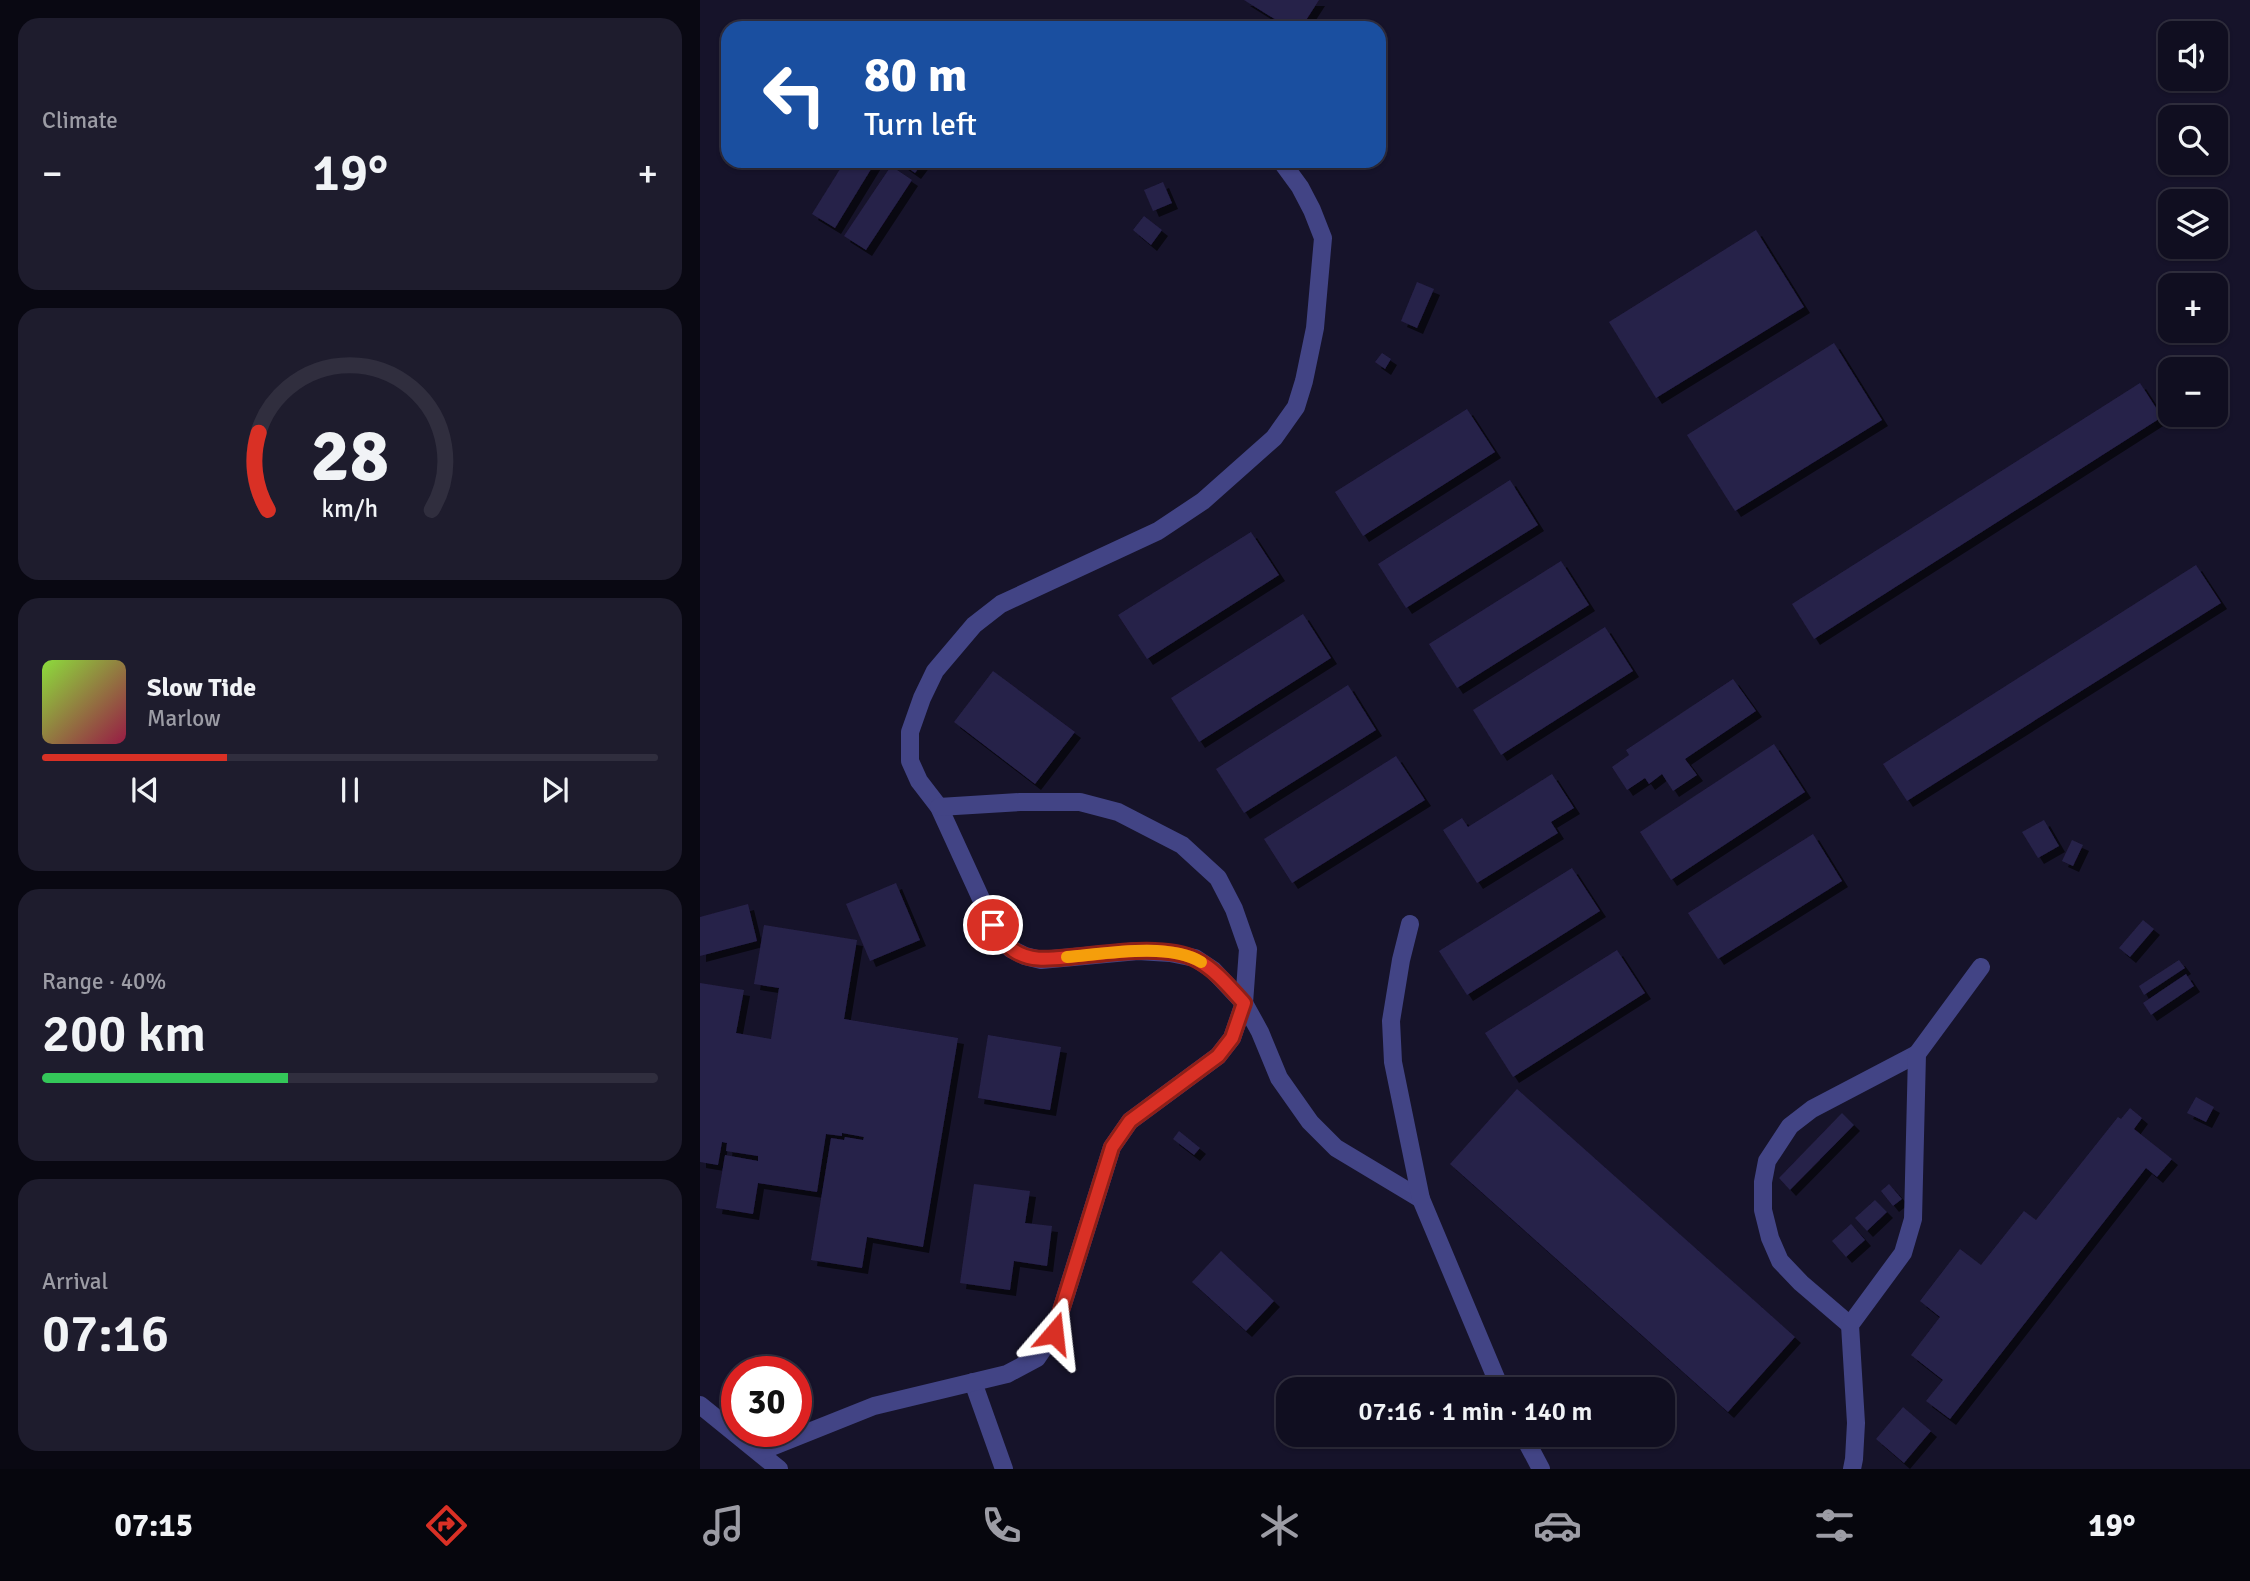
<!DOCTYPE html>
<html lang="en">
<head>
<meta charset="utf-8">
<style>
	body { margin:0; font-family:Signika,sans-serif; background:#1e1c2d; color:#f1f3f6; height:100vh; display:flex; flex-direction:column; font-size:26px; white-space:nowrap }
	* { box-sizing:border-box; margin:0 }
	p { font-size:23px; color:#9c9ca5 }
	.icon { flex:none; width:38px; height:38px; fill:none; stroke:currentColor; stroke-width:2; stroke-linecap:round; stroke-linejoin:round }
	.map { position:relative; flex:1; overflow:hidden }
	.side { display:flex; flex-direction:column; gap:18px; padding:18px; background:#090812; width:700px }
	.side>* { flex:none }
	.banner { position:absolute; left:21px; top:21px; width:665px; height:147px; border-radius:21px; box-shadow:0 2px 5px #0004,0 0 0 2px #302e3e; background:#1a4fa0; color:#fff; overflow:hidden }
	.tools { position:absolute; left:1458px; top:21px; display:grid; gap:14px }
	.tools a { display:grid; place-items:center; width:70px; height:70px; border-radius:14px; background:#100e20; box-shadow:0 2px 5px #0004,0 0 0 2px #302e3e; font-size:35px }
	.speed { position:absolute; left:21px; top:1356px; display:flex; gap:14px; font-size:35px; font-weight:700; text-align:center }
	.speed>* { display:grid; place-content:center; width:91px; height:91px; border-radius:50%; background:#100e20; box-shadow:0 2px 5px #0004,0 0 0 2px #302e3e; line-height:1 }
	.speed .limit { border:10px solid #d22; background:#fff; color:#111 }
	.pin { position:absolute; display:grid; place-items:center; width:60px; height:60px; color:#fff; margin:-30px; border:4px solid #fff; border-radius:50%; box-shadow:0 2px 7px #0007 }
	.me { position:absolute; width:77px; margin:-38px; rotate:17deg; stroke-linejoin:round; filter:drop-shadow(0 0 5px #0008) }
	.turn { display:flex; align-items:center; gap:24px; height:147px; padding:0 28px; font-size:32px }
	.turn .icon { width:91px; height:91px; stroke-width:2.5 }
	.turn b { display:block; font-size:49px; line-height:60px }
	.big { font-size:52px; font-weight:600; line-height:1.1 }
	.side .tile { flex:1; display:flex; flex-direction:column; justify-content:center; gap:10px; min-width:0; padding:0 24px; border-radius:21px; background:#1e1c2d }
	.side .dial { align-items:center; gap:0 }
	.dial svg { height:182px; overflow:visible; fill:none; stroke:#302e3e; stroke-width:7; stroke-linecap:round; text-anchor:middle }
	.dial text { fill:#f1f3f6; stroke:none }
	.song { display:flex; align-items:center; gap:21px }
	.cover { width:84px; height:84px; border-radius:10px; background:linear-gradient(135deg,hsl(90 70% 55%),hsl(340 70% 35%)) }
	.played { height:7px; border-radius:4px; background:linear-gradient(90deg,#d93025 30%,#302e3e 30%) }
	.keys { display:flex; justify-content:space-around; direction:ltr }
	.heat { display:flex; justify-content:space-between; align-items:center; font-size:38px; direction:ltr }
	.charge { height:10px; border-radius:5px; background:linear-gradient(90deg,#34c759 40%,#302e3e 0) }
	.trip { position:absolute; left:576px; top:1377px; width:399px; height:70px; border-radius:21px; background:#100e20; box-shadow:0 2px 5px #0004,0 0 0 2px #302e3e; font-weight:600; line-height:70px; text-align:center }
	.tabs { display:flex; height:112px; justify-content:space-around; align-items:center; background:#06060d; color:#9c9ca5 }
	.tabs .icon { width:49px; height:49px }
	.tabs .selected { color:#d93025 }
	.tabs b { font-size:32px; color:#f1f3f6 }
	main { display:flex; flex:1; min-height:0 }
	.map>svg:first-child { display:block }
</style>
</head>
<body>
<main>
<section class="side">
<div class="tile"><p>Climate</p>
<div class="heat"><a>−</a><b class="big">19°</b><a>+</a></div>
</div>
<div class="tile dial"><svg viewBox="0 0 100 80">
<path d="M14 69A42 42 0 1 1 86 69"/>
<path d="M14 69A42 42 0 0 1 10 35" stroke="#d93025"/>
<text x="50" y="56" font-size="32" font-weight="700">28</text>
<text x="50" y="72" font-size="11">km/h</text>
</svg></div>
<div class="tile">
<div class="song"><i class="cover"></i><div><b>Slow Tide</b><p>Marlow</p></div></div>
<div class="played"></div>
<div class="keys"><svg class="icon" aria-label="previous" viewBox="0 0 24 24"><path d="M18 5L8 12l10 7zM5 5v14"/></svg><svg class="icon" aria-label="pause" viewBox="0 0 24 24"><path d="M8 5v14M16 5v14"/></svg><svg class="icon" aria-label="next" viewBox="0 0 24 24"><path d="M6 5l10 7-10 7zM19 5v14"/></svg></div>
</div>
<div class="tile"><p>Range · 40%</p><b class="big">200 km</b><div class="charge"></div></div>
<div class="tile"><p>Arrival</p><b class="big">07:16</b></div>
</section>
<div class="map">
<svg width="1550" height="1469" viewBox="0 0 1550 1469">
	<defs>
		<filter id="shadow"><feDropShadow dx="6" dy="6" stdDeviation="0" flood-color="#0009"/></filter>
	</defs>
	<rect width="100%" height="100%" fill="#16132a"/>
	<g fill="#272149" filter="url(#shadow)">
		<path d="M544 0H619L601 28H589Z"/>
		<path d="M145 161H176L135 228 112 214Z"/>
		<path d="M198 161H224L215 173Z"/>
		<path d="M191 166 212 180 166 250 144 236Z"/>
		<path d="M463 182 472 203 453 211 444 190Z"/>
		<path d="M444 216 462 230 451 245 433 230Z"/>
		<path d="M1056 230 1104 307 956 398 909 322Z"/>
		<path d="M717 282 734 289 717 328 701 321Z"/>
		<path d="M1134 343 1182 420 1035 511 987 435Z"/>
		<path d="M682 353 691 359 685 369 675 362Z"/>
		<path d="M1440 383 1462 417 1114 639 1092 604Z"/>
		<path d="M767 409 795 452 663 536 635 492Z"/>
		<path d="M810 480 838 525 706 608 678 564Z"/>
		<path d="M551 532 579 575 447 659 418 615Z"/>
		<path d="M861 561 889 605 757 688 729 644Z"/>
		<path d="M1496 565 1521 603 1207 801 1183 764Z"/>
		<path d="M603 614 631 658 499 742 471 698Z"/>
		<path d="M905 627 933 671 801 755 773 710Z"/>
		<path d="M293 671 375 732 335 784 254 722Z"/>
		<path d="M1033 679 1056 711 985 759 997 775 973 791 962 774 949 784 945 778 927 790 912 767 929 755 926 750Z"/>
		<path d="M648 685 676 730 544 813 516 769Z"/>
		<path d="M1074 744 1105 792 971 880 940 832Z"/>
		<path d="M696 756 725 800 592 883 564 839Z"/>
		<path d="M852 774 874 808 851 822 858 833 777 883 743 830 762 818 768 827Z"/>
		<path d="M1344 820 1359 846 1338 858 1322 832Z"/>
		<path d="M1113 834 1142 881 1018 959 988 913Z"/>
		<path d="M1372 840 1383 845 1373 866 1362 861Z"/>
		<path d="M872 868 900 911 767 995 739 951Z"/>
		<path d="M196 883 220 940 170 961 146 904Z"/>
		<path d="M48 904 57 941 0 956V917Z"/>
		<path d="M1443 920 1454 929 1430 957 1419 948Z"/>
		<path d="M64 925 157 940 144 1019 258 1038 223 1247 167 1237 162 1268 111 1260 131 1138 144 1140 145 1137 163 1140 164 1137 142 1133V1136L126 1134 117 1192 58 1183 53 1214 16 1208 25 1155 58 1161V1156L26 1151 27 1143 22 1142 18 1165 0 1162V983L44 990 36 1033 71 1039 79 988 54 984Z"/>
		<path d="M917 950 945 993 813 1077 785 1033Z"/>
		<path d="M1479 960 1485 968 1444 995 1439 986Z"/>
		<path d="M1486 974 1494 986 1451 1015 1443 1003Z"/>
		<path d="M288 1035 361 1047 350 1110 278 1098Z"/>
		<path d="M817 1089 1095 1337 1028 1412 750 1164Z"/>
		<path d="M1496 1097 1514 1107 1506 1122 1487 1113Z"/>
		<path d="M1430 1108 1442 1118 1434 1129 1472 1159 1457 1177 1446 1168 1250 1419 1226 1401 1243 1380 1211 1355 1240 1317 1220 1301 1260 1249 1281 1265 1324 1211 1336 1220 1418 1117 1421 1119Z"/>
		<path d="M1142 1113 1154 1125 1090 1190 1079 1178Z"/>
		<path d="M479 1131 500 1148 494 1155 473 1139Z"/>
		<path d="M274 1184 330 1191 325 1223 352 1226 347 1266 314 1261 310 1290 260 1283Z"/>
		<path d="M1189 1184 1202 1199 1193 1206 1181 1191Z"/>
		<path d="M1175 1200 1187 1212 1167 1231 1155 1218Z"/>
		<path d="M1151 1224 1165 1240 1146 1257 1132 1241Z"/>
		<path d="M521 1251 574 1301 546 1331 492 1282Z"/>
		<path d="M1203 1407 1231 1431 1204 1463 1176 1439Z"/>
	</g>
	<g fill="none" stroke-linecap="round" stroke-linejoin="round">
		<g stroke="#424485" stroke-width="18">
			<path d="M581 161 600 187 612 210 623 238 615 328 604 381 596 407 574 438 503 501 458 531 301 604 274 625 235 671 222 698 210 732V761L219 781 239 807 293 925 311 949 325 956 341 960 438 951 470 953 495 958 513 970 544 1003 560 1032 579 1078 610 1122 636 1148 721 1199"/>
			<path d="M710 924 701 960 691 1021 693 1062 712 1155 721 1199 801 1390"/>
			<path d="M1150 1325 1101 1283 1080 1261 1070 1238 1063 1210V1182L1067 1161 1090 1126 1112 1109 1217 1054"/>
			<path d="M273 1382 304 1469"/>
			<path d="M0 1405 79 1469"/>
			<path d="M823 1435 841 1469"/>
			<path d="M59 1452 174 1406 307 1374 337 1358 354 1333 412 1147 430 1121 518 1056 532 1038 544 1003 548 949 534 909 518 878 482 845 418 812 380 802H320L239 807"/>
			<path d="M1152 1469 1154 1459 1156 1423 1150 1325 1203 1253 1213 1219 1217 1054 1281 967"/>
		</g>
	</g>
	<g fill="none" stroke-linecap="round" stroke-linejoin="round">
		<g stroke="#8d1f18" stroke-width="18">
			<path id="route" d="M293 925C299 933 305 945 313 950 330 962 350 959 370 957 405 954 465 943 497 960 516 970 530 988 544 1003L532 1038 518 1056 430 1121 412 1147 354 1333"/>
		</g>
		<use href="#route" stroke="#d93025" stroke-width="12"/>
		<path stroke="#f59e0b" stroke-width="12" d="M367 957C403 954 469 942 501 962"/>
	</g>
</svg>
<div class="tools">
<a><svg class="icon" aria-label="sound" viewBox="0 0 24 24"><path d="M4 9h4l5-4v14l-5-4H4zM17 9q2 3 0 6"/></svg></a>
<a><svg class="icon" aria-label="search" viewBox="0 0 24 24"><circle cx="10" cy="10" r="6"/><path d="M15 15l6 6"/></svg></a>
<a><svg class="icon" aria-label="layers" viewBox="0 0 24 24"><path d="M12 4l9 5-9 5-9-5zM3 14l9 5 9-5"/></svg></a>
<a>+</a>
<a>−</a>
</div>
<div class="speed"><div class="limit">30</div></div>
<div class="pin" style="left:293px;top:925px;background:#d93025"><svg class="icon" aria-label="arrive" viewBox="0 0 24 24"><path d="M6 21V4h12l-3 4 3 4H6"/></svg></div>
<svg class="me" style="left:354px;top:1333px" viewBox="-20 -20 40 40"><path d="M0-17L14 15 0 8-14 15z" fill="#d93025" stroke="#fff" stroke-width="4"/></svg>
<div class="trip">07:16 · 1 min · 140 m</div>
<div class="banner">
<div class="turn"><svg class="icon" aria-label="left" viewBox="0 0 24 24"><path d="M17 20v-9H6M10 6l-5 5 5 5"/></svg><div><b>80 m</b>Turn left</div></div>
</div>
</div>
</main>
<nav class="tabs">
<b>07:15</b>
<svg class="icon selected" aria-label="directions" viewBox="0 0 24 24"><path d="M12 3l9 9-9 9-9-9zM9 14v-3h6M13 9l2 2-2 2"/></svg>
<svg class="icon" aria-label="music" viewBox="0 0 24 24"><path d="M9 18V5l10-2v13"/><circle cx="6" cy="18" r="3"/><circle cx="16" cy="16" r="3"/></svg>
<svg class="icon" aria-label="phone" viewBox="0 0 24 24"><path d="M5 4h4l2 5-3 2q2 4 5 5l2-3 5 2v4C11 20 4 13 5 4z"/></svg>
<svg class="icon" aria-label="climate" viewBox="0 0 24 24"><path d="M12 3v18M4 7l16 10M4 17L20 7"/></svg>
<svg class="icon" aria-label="car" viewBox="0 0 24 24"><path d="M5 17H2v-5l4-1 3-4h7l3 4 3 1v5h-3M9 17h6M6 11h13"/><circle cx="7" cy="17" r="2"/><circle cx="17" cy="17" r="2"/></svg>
<svg class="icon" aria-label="filters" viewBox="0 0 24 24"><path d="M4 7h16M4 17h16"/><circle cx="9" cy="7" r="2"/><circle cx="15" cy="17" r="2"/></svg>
<b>19°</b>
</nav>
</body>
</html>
